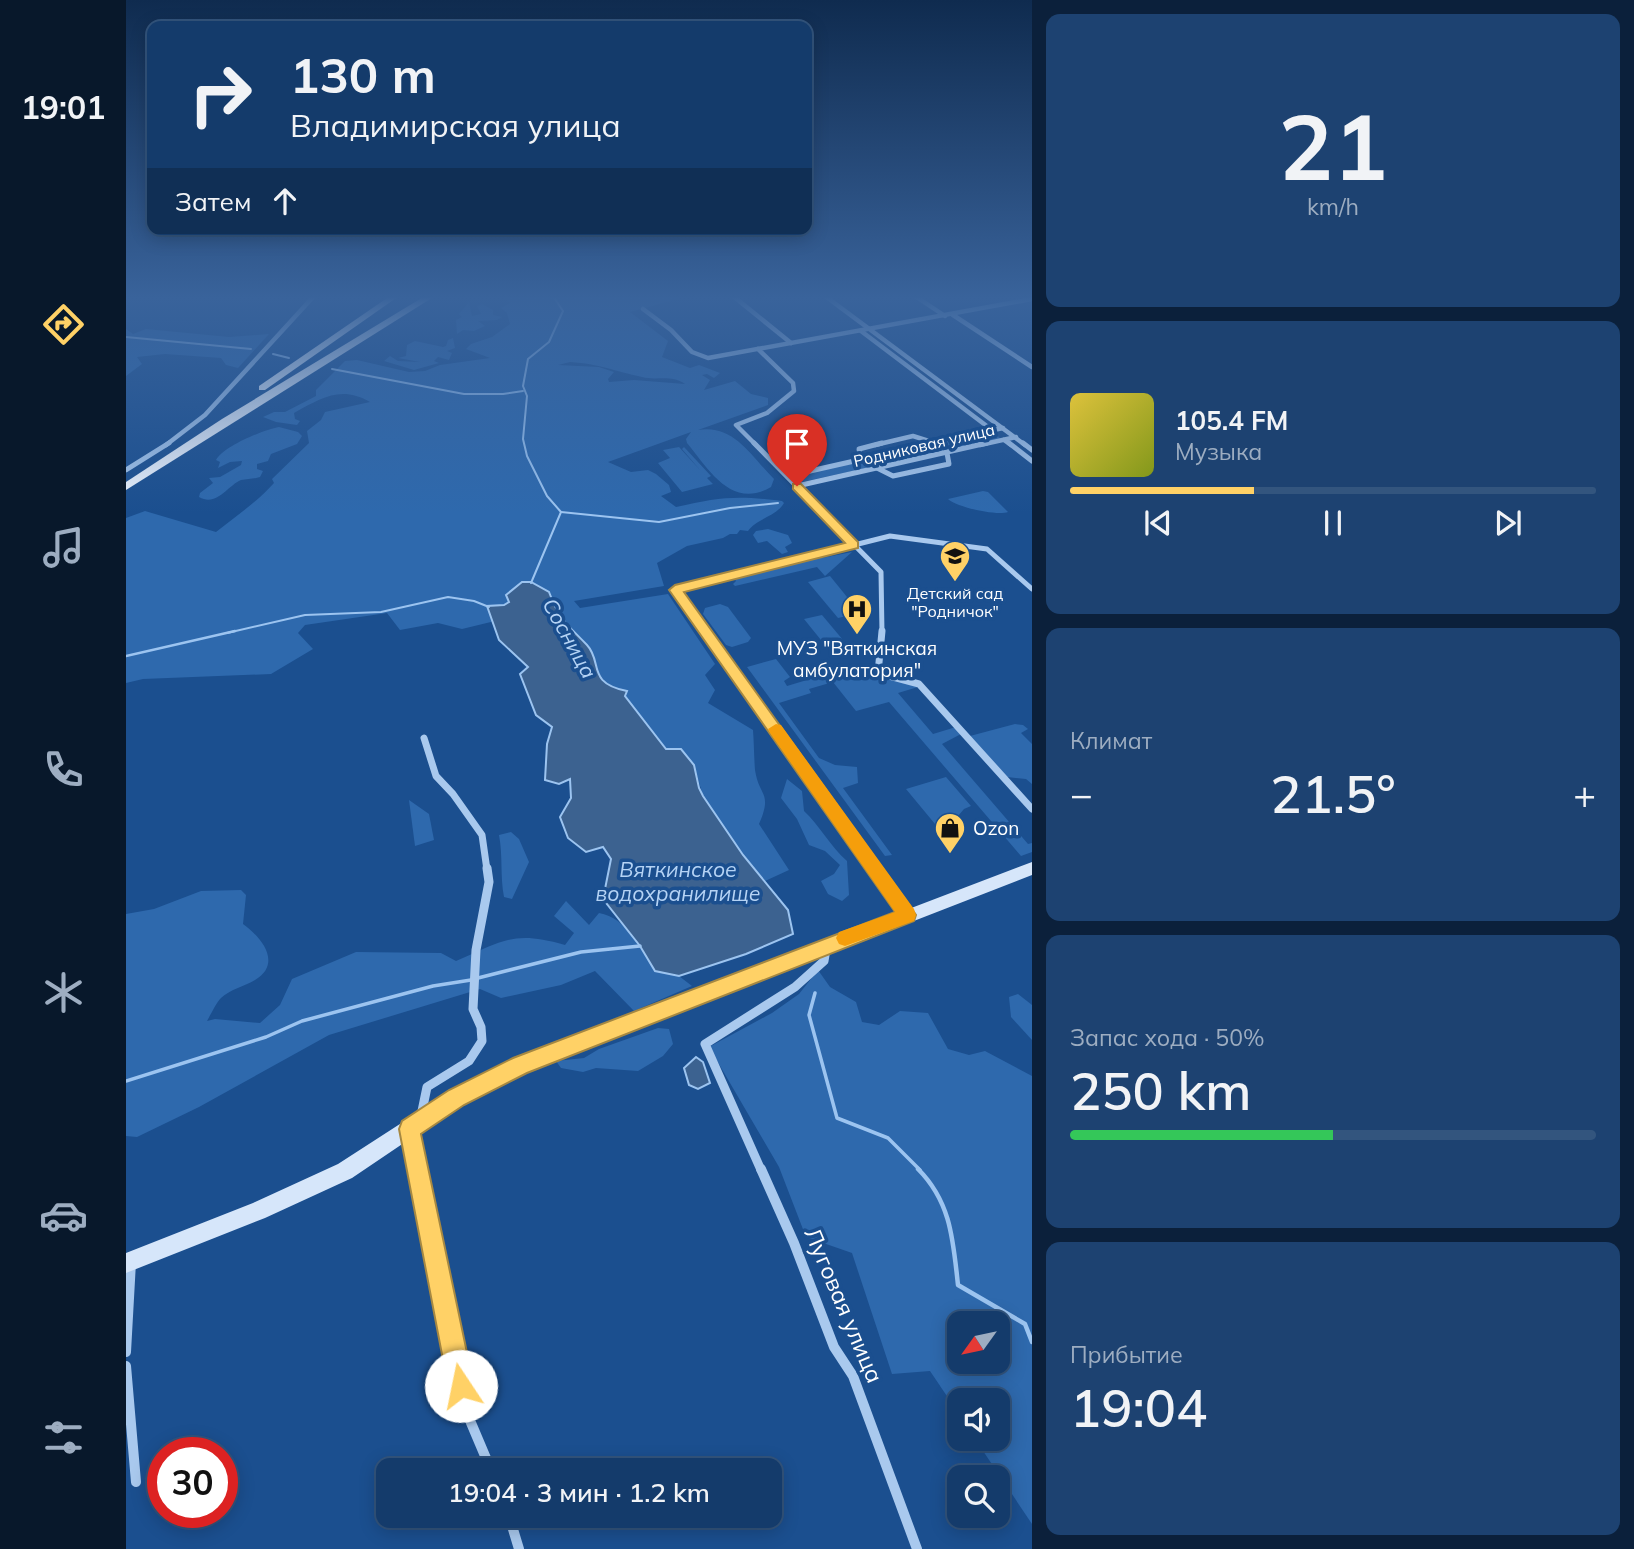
<!DOCTYPE html>
<html lang="ru">
<head>
<meta charset="utf-8">
<style>
	body { margin:0; font-family:Mulish,sans-serif; background:#1d4271; color:#f1f3f6; height:100vh; display:flex; flex-direction:column; font-size:26px; white-space:nowrap }
	* { box-sizing:border-box; margin:0 }
	p { font-size:23px; color:#9dadc1 }
	.icon { flex:none; width:38px; height:38px; fill:none; stroke:currentColor; stroke-width:2; stroke-linecap:round; stroke-linejoin:round }
	.map { position:relative; flex:1; overflow:hidden }
	.panel { display:flex; flex-direction:column; gap:14px; padding:14px; background:#0b203b; width:602px }
	.panel>* { flex:none }
	.hud { position:absolute; left:21px; top:21px; width:665px; height:214px; border-radius:14px; box-shadow:0 4px 18px #0003,0 0 0 2px #33557e; background:#143b6b; color:#f1f3f6; overflow:hidden }
	.needle { width:46px; rotate:237deg }
	.buttons { position:absolute; left:821px; top:1311px; display:grid; gap:14px }
	.buttons a { display:grid; place-items:center; width:63px; height:63px; border-radius:14px; background:#143b6b; box-shadow:0 4px 18px #0003,0 0 0 2px #33557e; font-size:35px }
	.speed { position:absolute; left:21px; top:1437px; display:flex; gap:14px; font-size:35px; font-weight:700; text-align:center }
	.speed>* { display:grid; place-content:center; width:91px; height:91px; border-radius:50%; background:#143b6b; box-shadow:0 4px 18px #0003,0 0 0 2px #33557e; line-height:1 }
	.speed .limit { border:10px solid #d22; background:#fff; color:#111 }
	.pin { position:absolute; display:grid; place-items:center; width:60px; height:60px; color:#fff; margin:-72px -30px; border-radius:50% 50% 50% 0; rotate:-45deg; box-shadow:0 0 7px #0007 }
	.pin .icon { rotate:45deg }
	.me { position:absolute; width:77px; margin:-38px; rotate:349deg; stroke-linejoin:round; filter:drop-shadow(0 0 5px #0008) }
	.turn { display:flex; align-items:center; gap:24px; height:147px; padding:0 28px; font-size:32px }
	.turn .icon { width:91px; height:91px; stroke-width:2.5 }
	.turn b { display:block; font-size:49px; line-height:60px }
	.then { display:flex; align-items:center; height:66px; padding:0 28px; background:#0003; gap:14px; font-size:26px }
	.big { font-size:52px; font-weight:600; line-height:1.1 }
	.panel .widget { flex:1; display:flex; flex-direction:column; justify-content:center; gap:10px; min-width:0; padding:0 24px; border-radius:14px; background:#1d4271 }
	.panel .dial { align-items:center; gap:0 }
	.dial b { font-size:91px; line-height:1 }
	.song { display:flex; align-items:center; gap:21px }
	.cover { width:84px; height:84px; border-radius:10px; background:linear-gradient(135deg,hsl(50 70% 55%),hsl(70 70% 35%)) }
	.played { height:7px; border-radius:4px; background:linear-gradient(90deg,#ffd166 35%,#33557e 35%) }
	.keys { display:flex; justify-content:space-around; direction:ltr }
	.heat { display:flex; justify-content:space-between; align-items:center; font-size:38px; direction:ltr }
	.charge { height:10px; border-radius:5px; background:linear-gradient(90deg,#34c759 50%,#33557e 0) }
	.trip { position:absolute; left:250px; top:1458px; width:406px; height:70px; border-radius:14px; background:#143b6b; box-shadow:0 4px 18px #0003,0 0 0 2px #33557e; font-weight:600; line-height:70px; text-align:center }
	main { display:flex; flex:1; min-height:0 }
	.menu { display:flex; flex-direction:column; width:126px; justify-content:space-around; align-items:center; background:#08182b; color:#9dadc1 }
	.menu .icon { width:49px; height:49px }
	.menu .on { color:#ffd166 }
	.menu b { font-size:32px; color:#f1f3f6 }
	.map>svg:first-child { display:block }
</style>
</head>
<body>
<main>
<nav class="menu">
<b>19:01</b>
<svg class="icon on" aria-label="directions" viewBox="0 0 24 24"><path d="M12 3l9 9-9 9-9-9zM9 14v-3h6M13 9l2 2-2 2"/></svg>
<svg class="icon" aria-label="music" viewBox="0 0 24 24"><path d="M9 18V5l10-2v13"/><circle cx="6" cy="18" r="3"/><circle cx="16" cy="16" r="3"/></svg>
<svg class="icon" aria-label="phone" viewBox="0 0 24 24"><path d="M5 4h4l2 5-3 2q2 4 5 5l2-3 5 2v4C11 20 4 13 5 4z"/></svg>
<svg class="icon" aria-label="climate" viewBox="0 0 24 24"><path d="M12 3v18M4 7l16 10M4 17L20 7"/></svg>
<svg class="icon" aria-label="car" viewBox="0 0 24 24"><path d="M5 17H2v-5l4-1 3-4h7l3 4 3 1v5h-3M9 17h6M6 11h13"/><circle cx="7" cy="17" r="2"/><circle cx="17" cy="17" r="2"/></svg>
<svg class="icon" aria-label="filters" viewBox="0 0 24 24"><path d="M4 7h16M4 17h16"/><circle cx="9" cy="7" r="2"/><circle cx="15" cy="17" r="2"/></svg>
</nav>
<div class="map">
<svg width="906" height="1549" viewBox="0 0 906 1549">
	<rect width="100%" height="100%" fill="#1b4f8f"/>
	<g fill="#2e69ad" fill-rule="evenodd">
		<path d="M382 296H562L504 312 542 341 536 357 564 368 573 365 594 373 588 378 581 374 576 375 584 380 578 390 609 381 625 394 642 398V405L572 430C608 424 624 455 648 479L645 487C606 510 583 470 561 443L560 439 565 432 482 462 505 472 522 470 530 474 543 485 545 492 535 496 550 507C593 497 611 495 656 501L658 503C650 517 631 518 622 531L614 530 611 534H604L597 538 561 546 531 563 538 586 448 601 454 608 542 594 589 664 579 675 589 690 582 703 627 730C628 743 628 757 629 770 633 797 647 792 633 824L663 870 639 881 617 855 577 796 568 765 556 754 540 749 498 695 500 691C470 684 475 671 464 649 460 641 450 636 444 630 433 618 429 606 423 592L378 605 362 606 369 621 336 629 312 623 274 630 261 613 179 625 172 633 187 649 145 674 17 679 0 683V518L19 511 90 532C110 516 131 502 148 483L146 479 183 443 181 431 195 420 199 412 244 402C215 385 195 398 168 413L169 419 174 421 171 425 150 422 137 417 148 412H159L190 396V390L219 361 231 360 283 372 299 371 314 365 364 358 340 349 345 344 366 337 384 324 381 313 375 308 384 303 380 299ZM444 362C474 364 488 371 516 377 531 381 545 374 559 384L508 380 483 382 482 379 488 372 473 367 432 365Z"/>
		<path d="M343 302 346 316 355 314 351 306 356 304 367 310V315L376 317 371 320 352 321 359 326 348 331 337 330 331 334 330 320 336 317 333 314Z"/>
		<path d="M0 329 7 334 20 329 103 337 143 334 112 368 100 365 95 358 39 354 11 357 16 364 0 376Z"/>
		<path d="M327 338 329 348 321 351 326 353 323 360 312 357 308 361 313 363 288 370 258 361 264 356 272 361 294 362 272 358 280 356 281 345 289 341 317 347 320 346 322 340Z"/>
		<path d="M153 427 172 432 176 436 171 444 145 454 142 461 131 464V469L137 471 134 477C128 479 121 479 115 480 101 486 91 507 73 497L74 493 87 483 83 478 94 477 115 465 116 461 104 462 92 468 94 462 90 460C98 446 137 430 153 427Z"/>
		<path d="M866 431 875 439 671 483 669 481 673 475 835 439 842 442 841 437Z"/>
		<path d="M553 447 574 470 556 449 558 447 585 476 581 478 587 484 556 492 532 463 544 458 537 450Z"/>
		<path d="M857 491 862 492 882 512C870 516 830 507 822 499Z"/>
		<path d="M642 529 662 535 666 543 659 547 662 552 656 554 641 541 632 543 627 535 630 531Z"/>
		<path d="M726 552 699 576 691 567 609 586 607 584 610 581 607 577 695 556 696 558Z"/>
		<path d="M704 576 734 613 712 618 682 582Z"/>
		<path d="M594 604 602 607 625 638 622 642 606 647 600 645 577 614 579 608Z"/>
		<path d="M696 615 717 640 699 645 678 619Z"/>
		<path d="M650 659 664 677 658 681 661 686 734 664 745 673 792 687 772 693 807 734 830 727 835 734 816 744 902 844 906 843V852L895 856 763 702 730 711 707 682 683 689 685 693 653 703 693 758 709 765 731 767 732 783 717 788 766 855 759 856 621 667Z"/>
		<path d="M889 724 897 725 902 729 895 733 906 744V784L900 779 881 777 844 736Z"/>
		<path d="M820 777 845 806 838 809 832 816 809 824 780 789Z"/>
		<path d="M661 779 676 791 678 811C694 826 704 846 721 861L723 895 716 901 702 894 695 881 708 874 714 865 699 851 683 845 671 819 655 798Z"/>
		<path d="M283 800 303 814 308 840 289 846Z"/>
		<path d="M385 832 393 839 403 862 386 899 378 897C374 876 377 856 373 835Z"/>
		<path d="M115 890 120 895 117 924C135 937 157 963 129 980 119 986 103 990 95 998 90 1003 84 1016 81 1021L89 1019 134 1023 154 1005 166 979 230 952 315 953 330 961C377 941 387 930 439 945L448 933 428 916 440 901 463 925 473 913C501 918 516 949 529 971L553 976 566 986 508 1011 469 971 435 985 375 998 354 989 203 1035 73 1107 11 1137 0 1136V914L28 909 75 891Z"/>
		<path d="M692 970 704 987 730 1002 736 1022 753 1025 774 1011 802 1013 822 1049 843 1055 859 1051 906 1076V1524L849 1439 872 1438V1400H833V1414L804 1371 766 1374 726 1253 680 1237 653 1167 583 1047 646 1013 673 994ZM833 1323H872V1362H833Z"/>
		<path d="M892 994 906 1005V1040L885 1017 883 997Z"/>
		<path d="M532 1028 543 1029 547 1044 537 1056 512 1071 470 1068 457 1072 435 1068 430 1061 458 1058 473 1049Z"/>
	</g>
	<g fill="#3c6290" stroke="#9cc4f0" stroke-width="2">
		<path d="M396 582H405L423 592C434 621 440 623 461 645 477 662 460 683 501 691L499 696 540 749H555L568 765 573 788 577 796 617 855 662 910 667 934 620 954 553 976 529 971 514 946 477 899 485 859 477 847 460 852 442 838 434 817 445 798 444 779 433 784 419 780 421 744 426 727 410 715 394 674 402 667 373 640 361 606 378 605 383 602 380 595Z"/>
		<path d="M570 1057 577 1062 584 1083 572 1089 563 1085 558 1068Z"/>
	</g>
	<g fill="none" stroke-linecap="round" stroke-linejoin="round">
		<g stroke="#9cc4f0" stroke-width="2">
			<path d="M0 337 125 349"/>
			<path d="M147 354 163 358"/>
			<path d="M206 369 338 394H377L397 391"/>
			<path d="M435 512 533 522 604 508 652 503"/>
			<path d="M405 583 435 512 421 496 401 456 397 439 401 396 397 386 402 359 423 342 437 311 427 296"/>
			<path d="M101 633 179 615 255 612 322 597 348 601 363 607"/>
		</g>
		<path stroke="#9cc4f0" stroke-width="2.5" d="M0 656 109 631"/>
		<g stroke="#9cc4f0" stroke-width="3.5">
			<path d="M352 978 455 952 514 946"/>
			<path d="M689 993 683 1015 711 1118 762 1138 794 1170"/>
			<path d="M0 1081 140 1037 176 1021 307 986 345 980"/>
		</g>
		<path stroke="#9cc4f0" stroke-width="4.5" d="M792 1169C825 1202 827 1240 832 1285L899 1324 906 1342"/>
		<g stroke="#a9c9ee" stroke-width="4.5">
			<path d="M607 296 665 343"/>
			<path d="M699 296 899 445"/>
			<path d="M789 296 819 316"/>
			<path d="M517 309 545 330 566 352 582 358 906 299"/>
			<path d="M827 315 906 367"/>
			<path d="M735 331 866 430"/>
			<path d="M878 440 885 445"/>
			<path d="M40 445 79 415 188 296"/>
			<path d="M630 445 610 425 641 413 668 391 667 383 632 349"/>
			<path d="M749 445 787 436 809 443"/>
			<path d="M800 445 877 428"/>
			<path d="M854 445 890 437"/>
		</g>
		<g stroke="#a9c9ee" stroke-width="5">
			<path d="M628 443 755 572 756 633"/>
			<path d="M883 443 906 461"/>
			<path d="M897 443 906 450"/>
			<path d="M735 460 733 449 756 443"/>
			<path d="M751 468 767 476 823 464 821 453"/>
			<path d="M0 470 43 443"/>
			<path d="M662 476 808 443"/>
			<path d="M671 486 861 443"/>
			<path d="M580 633 549 590 764 536 861 549 906 589"/>
		</g>
		<g stroke="#a9c9ee" stroke-width="7">
			<path d="M578 631 749 870"/>
			<path d="M756 631 752 673 793 684 906 809"/>
			<path d="M298 738 310 776 327 794 356 835 361 870"/>
		</g>
		<g stroke="#a9c9ee" stroke-width="9">
			<path d="M748 868 781 915"/>
			<path d="M295 1116 301 1087 343 1061 356 1041 355 1027 347 1009 350 950 363 882 361 868"/>
			<path d="M284 1129 292 1170"/>
			<path d="M635 1170 579 1044 669 987 698 961 700 949"/>
		</g>
		<g stroke="#a9c9ee" stroke-width="10">
			<path d="M292 1169 340 1411 365 1470"/>
			<path d="M635 1169 668 1243 708 1347 727 1376 791 1549"/>
			<path d="M0 1352 5 1262"/>
			<path d="M0 1366 10 1482"/>
			<path d="M383 1516 393 1549"/>
		</g>
		<path fill="#d6e6fa" fill-rule="evenodd" d="M906 862V875L400 1072 337 1103 226 1178 139 1218 0 1273V1253L127 1203 212 1164 325 1091 389 1059Z"/>
		<g fill="#f0f6ff" fill-rule="evenodd">
			<path d="M264 296H273L139 390H133V386Z"/>
			<path d="M299 296H309L0 490V482L96 419Z"/>
		</g>
	</g>
	<linearGradient id="sky" x2="0" y2="1"><stop stop-color="#0f2b4f"/><stop offset="0.58" stop-color="#39639b"/><stop offset="1" stop-color="#39639b" stop-opacity="0"/></linearGradient>
	<rect width="906" height="513" fill="url(#sky)"/>
	<path fill="#ffd166" stroke="#a68842" stroke-width="2" d="M667 484H675L732 542V548L558 592 790 915 788 921 401 1073 338 1105 295 1134 348 1386 344 1395 335 1398 326 1395 322 1386 273 1129 276 1121 323 1090 387 1058 769 912 543 590 549 585 719 543 667 489Z"/>
	<path fill="#f59e0b" d="M650 724 655 725 788 909 790 915 788 921 719 946 713 944 710 938 713 932 769 912 644 733 642 729Z"/>
	<defs>
		<g id="school-pin" transform="scale(1.575)"><path d="M0 17L-7.5 6A9.5 9.5 0 1 1 7.5 6Z" fill="#ffd166" stroke="#1b4f8f"/><path d="M0-5L7-2L0 1L-7-2ZM-4 1L0 2.5L4 1V4Q0 6-4 4Z" fill="#111"/></g>
		<g id="hospital-pin" transform="scale(1.575)"><path d="M0 17L-7.5 6A9.5 9.5 0 1 1 7.5 6Z" fill="#ffd166" stroke="#1b4f8f"/><path d="M-5-5h3v3.5h4V-5h3V5h-3V1.5h-4V5h-3Z" fill="#111"/></g>
		<g id="shop-pin" transform="scale(1.575)"><path d="M0 17L-7.5 6A9.5 9.5 0 1 1 7.5 6Z" fill="#ffd166" stroke="#1b4f8f"/><path d="M-5-2.5h2.3a2.7 3.5 0 0 1 5.4 0H5L5.5 6h-11ZM-1.5-2.5h3a1.5 2.3 0 0 0-3 0Z" fill="#111"/></g>
	</defs>
	<g fill-rule="evenodd">
		<use href="#school-pin" x="829" y="556"/>
		<use href="#hospital-pin" x="731" y="609"/>
		<use href="#shop-pin" x="824" y="828"/>
	</g>
	<g text-anchor="middle" dominant-baseline="central" stroke-width="7" stroke-linejoin="round" paint-order="stroke">
		<g font-size="16" fill="#fff" stroke="#1b4f8f">
			<text transform="translate(798 445) rotate(-13)">Родниковая улица</text>
		</g>
		<g font-size="16" fill="#fff" stroke="#1b4f8f">
			<text x="829" y="593">Детский сад<tspan x="829" dy="18">"Родничок"</tspan></text>
		</g>
		<g font-size="19" fill="#fff" stroke="#1b4f8f">
			<text x="731" y="648">МУЗ "Вяткинская<tspan x="731" dy="22">амбулатория"</tspan></text>
			<text x="847" y="828" text-anchor="start">Ozon</text>
		</g>
		<g font-size="21" font-style="italic" fill="#b5d3f5" stroke="#1b4f8f">
			<text transform="translate(444 638) rotate(61)">Сосница</text>
			<text x="552" y="869">Вяткинское<tspan x="552" dy="24">водохранилище</tspan></text>
		</g>
		<g font-size="23" fill="#fff" stroke="#1b4f8f">
			<text transform="translate(718 1305) rotate(67)">Луговая улица</text>
		</g>
	</g>
</svg>
<div class="buttons">
<a><svg class="needle" viewBox="-14 -14 28 28"><path d="M0-13l5 13h-10z" fill="#e53935"/><path d="M0 13l5-13h-10z" fill="#9dadc1"/></svg></a>
<a><svg class="icon" aria-label="sound" viewBox="0 0 24 24"><path d="M4 9h4l5-4v14l-5-4H4zM17 9q2 3 0 6"/></svg></a>
<a><svg class="icon" aria-label="search" viewBox="0 0 24 24"><circle cx="10" cy="10" r="6"/><path d="M15 15l6 6"/></svg></a>
</div>
<div class="speed"><div class="limit">30</div></div>
<div class="pin" style="left:671px;top:486px;background:#d93025"><svg class="icon" aria-label="arrive" viewBox="0 0 24 24"><path d="M6 21V4h12l-3 4 3 4H6"/></svg></div>
<svg class="me" style="left:335px;top:1386px" viewBox="-20 -20 40 40"><circle r="19" fill="#fff"/><path d="M0-13L10 11 0 6-10 11z" fill="#ffd166"/></svg>
<div class="trip">19:04 · 3 мин · 1.2 km</div>
<div class="hud">
<div class="turn"><svg class="icon" aria-label="right" viewBox="0 0 24 24"><path d="M7 20v-9h11M14 6l5 5-5 5"/></svg><div><b>130 m</b>Владимирская улица</div></div>
<div class="then">Затем<svg class="icon" aria-label="ahead" viewBox="0 0 24 24"><path d="M12 20V5M6 11l6-6 6 6"/></svg></div>
</div>
</div>
<section class="panel">
<div class="widget dial"><b>21</b><p>km/h</p></div>
<div class="widget">
<div class="song"><i class="cover"></i><div><b>105.4 FM</b><p>Музыка</p></div></div>
<div class="played"></div>
<div class="keys"><svg class="icon" aria-label="previous" viewBox="0 0 24 24"><path d="M18 5L8 12l10 7zM5 5v14"/></svg><svg class="icon" aria-label="pause" viewBox="0 0 24 24"><path d="M8 5v14M16 5v14"/></svg><svg class="icon" aria-label="next" viewBox="0 0 24 24"><path d="M6 5l10 7-10 7zM19 5v14"/></svg></div>
</div>
<div class="widget"><p>Климат</p>
<div class="heat"><a>−</a><b class="big">21.5°</b><a>+</a></div>
</div>
<div class="widget"><p>Запас хода · 50%</p><b class="big">250 km</b><div class="charge"></div></div>
<div class="widget"><p>Прибытие</p><b class="big">19:04</b></div>
</section>
</main>
</body>
</html>
